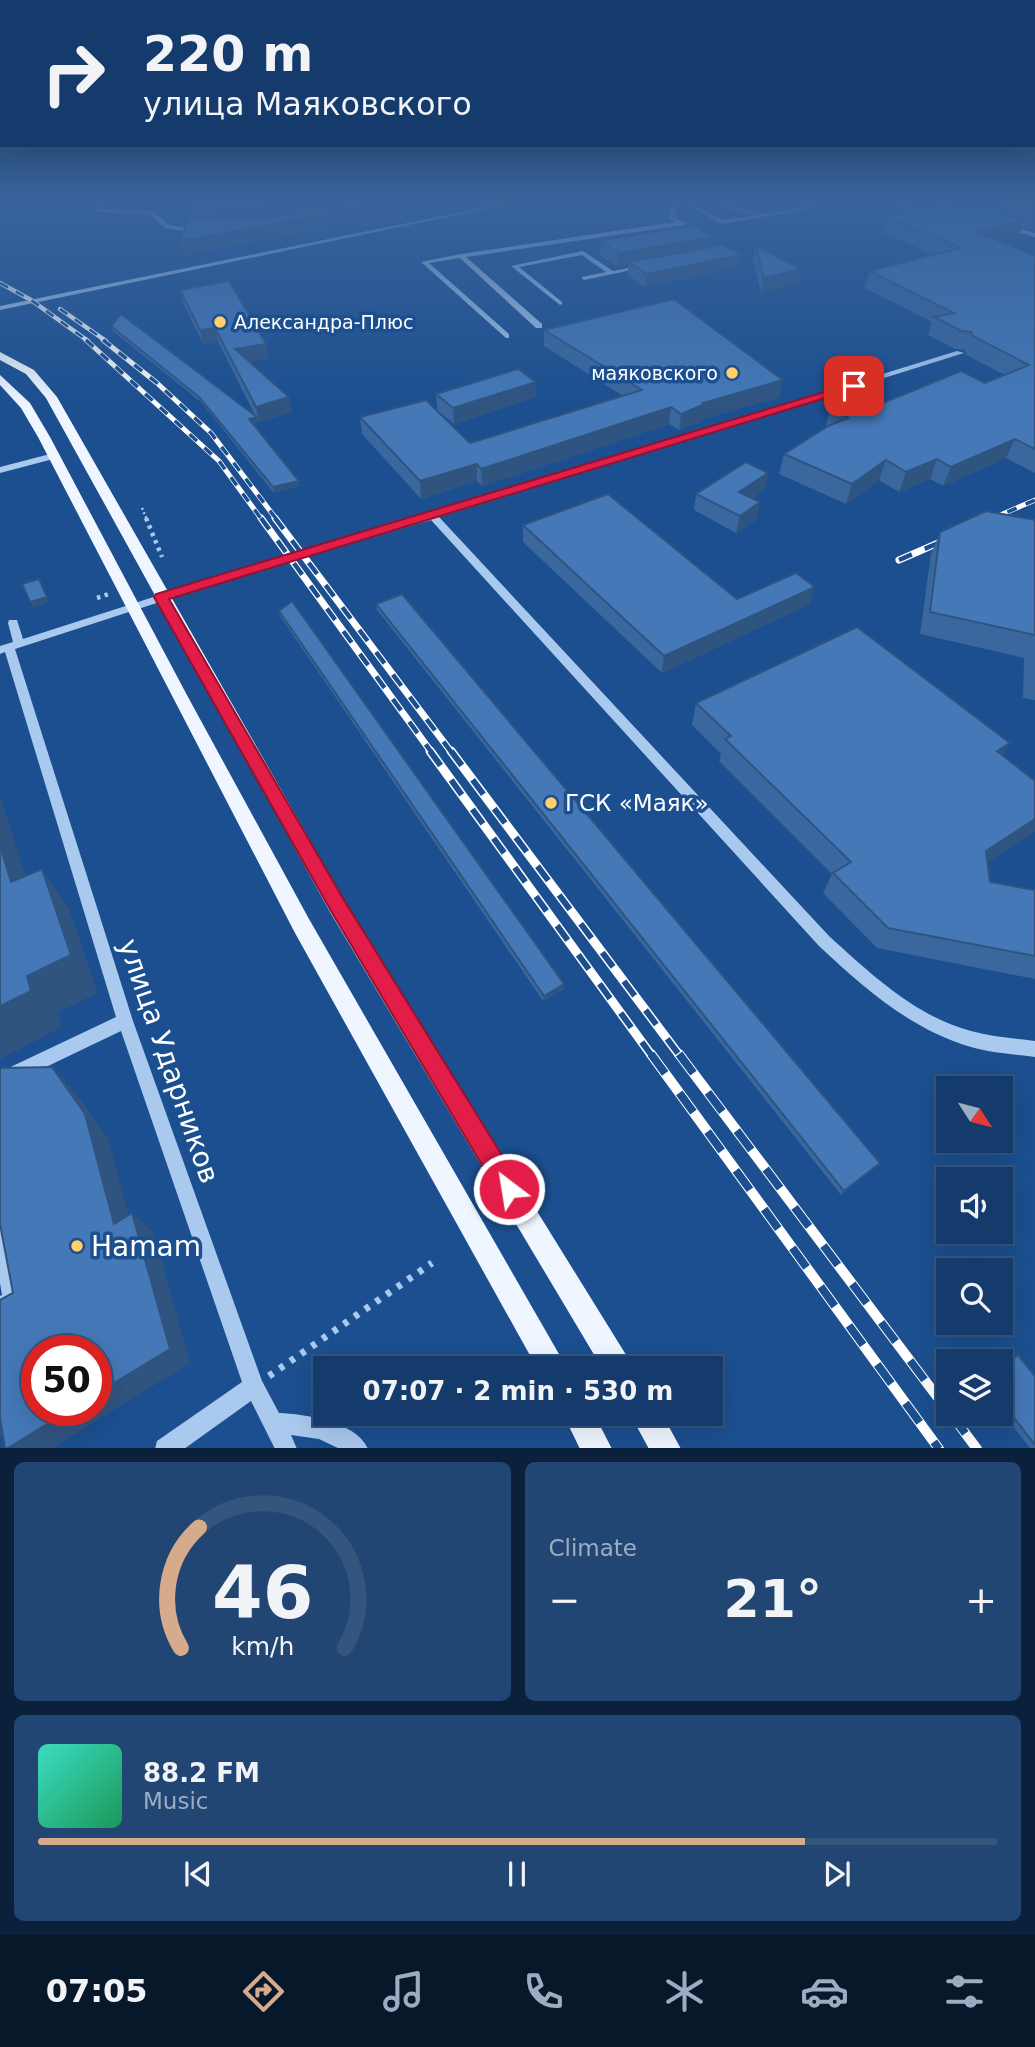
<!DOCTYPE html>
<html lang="en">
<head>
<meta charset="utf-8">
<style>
	body { margin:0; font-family:"DejaVu Sans",sans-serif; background:#214673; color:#f1f3f6; height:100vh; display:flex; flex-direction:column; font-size:26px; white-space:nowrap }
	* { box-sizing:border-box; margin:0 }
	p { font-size:23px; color:#9dadc1 }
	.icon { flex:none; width:38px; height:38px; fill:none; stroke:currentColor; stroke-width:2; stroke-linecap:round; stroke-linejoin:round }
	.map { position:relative; height:1448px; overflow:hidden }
	.details { display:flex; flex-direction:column; gap:14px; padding:14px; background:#0b203b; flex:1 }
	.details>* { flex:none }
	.banner { position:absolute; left:0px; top:0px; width:1036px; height:147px; box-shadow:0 7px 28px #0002,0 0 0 2px #33557e; background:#143b6b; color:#f1f3f6; overflow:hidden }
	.needle { width:46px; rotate:126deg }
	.fabs { position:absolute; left:936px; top:1076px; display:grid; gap:14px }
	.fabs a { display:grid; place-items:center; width:77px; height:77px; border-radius:0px; background:#143b6b; box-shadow:0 7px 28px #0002,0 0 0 2px #33557e; font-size:35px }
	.speed { position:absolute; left:21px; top:1335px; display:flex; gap:14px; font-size:35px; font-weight:700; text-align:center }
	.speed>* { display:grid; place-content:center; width:91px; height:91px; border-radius:50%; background:#143b6b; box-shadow:0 7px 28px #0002,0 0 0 2px #33557e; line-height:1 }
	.speed .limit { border:10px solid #d22; background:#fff; color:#111 }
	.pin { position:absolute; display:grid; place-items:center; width:60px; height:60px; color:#fff; margin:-30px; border-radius:14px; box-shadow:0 4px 10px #0006 }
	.me { position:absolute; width:77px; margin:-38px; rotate:329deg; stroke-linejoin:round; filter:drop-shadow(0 0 5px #0008) }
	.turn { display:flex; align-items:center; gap:24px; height:147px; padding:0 28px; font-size:32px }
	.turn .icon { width:91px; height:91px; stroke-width:2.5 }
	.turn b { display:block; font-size:49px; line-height:60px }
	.big { font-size:52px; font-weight:800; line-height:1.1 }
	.details .card { flex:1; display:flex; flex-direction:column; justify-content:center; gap:10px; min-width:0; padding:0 24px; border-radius:10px; background:#214673 }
	.details .dial { align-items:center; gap:0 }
	.dial svg { height:182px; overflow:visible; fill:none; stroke:#33557e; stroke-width:7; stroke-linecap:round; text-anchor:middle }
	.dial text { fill:#f1f3f6; stroke:none }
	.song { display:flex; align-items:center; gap:21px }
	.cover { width:84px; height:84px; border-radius:10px; background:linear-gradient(135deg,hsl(170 70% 55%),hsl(150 70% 35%)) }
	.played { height:7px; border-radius:4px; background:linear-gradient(90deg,#d6ab8b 80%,#33557e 80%) }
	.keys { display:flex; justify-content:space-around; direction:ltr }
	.heat { display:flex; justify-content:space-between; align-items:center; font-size:38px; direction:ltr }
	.details .tiles { flex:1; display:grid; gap:14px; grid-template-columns:1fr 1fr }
	.card:last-child { grid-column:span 2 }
	.trip { position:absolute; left:313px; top:1356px; width:410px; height:70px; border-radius:0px; background:#143b6b; box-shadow:0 7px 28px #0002,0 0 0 2px #33557e; font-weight:800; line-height:70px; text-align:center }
	.tab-bar { display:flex; height:112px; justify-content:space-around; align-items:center; background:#08182b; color:#9dadc1 }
	.tab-bar .icon { width:49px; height:49px }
	.tab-bar .active { color:#d6ab8b }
	.tab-bar b { font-size:32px; color:#f1f3f6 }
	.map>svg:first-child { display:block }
</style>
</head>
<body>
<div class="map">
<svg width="1035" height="1449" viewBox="0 0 1035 1449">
	<rect width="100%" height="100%" fill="#1b4f8f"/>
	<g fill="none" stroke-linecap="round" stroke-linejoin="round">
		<path stroke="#a9c9ee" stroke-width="2.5" stroke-dasharray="2 2.5" stroke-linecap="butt" d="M142 508 147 520"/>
		<g stroke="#a9c9ee" stroke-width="4.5" stroke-dasharray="3.5 4.5" stroke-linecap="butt">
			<path d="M146 518 162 557"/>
			<path d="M97 598 109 594"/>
		</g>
		<path stroke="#a9c9ee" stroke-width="7" stroke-dasharray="5 8" stroke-linecap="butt" d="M269 1376 432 1263"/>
		<g fill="#a9c9ee" fill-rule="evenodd">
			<path d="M97 203H103L101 209 153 211 169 225 203 231 200 233 165 228 149 214 97 212 94 208Z"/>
			<path d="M505 203H515L0 310V306Z"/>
			<path d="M671 203H677L675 217 685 223V225L466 257 542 324V328H536L460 258 429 263 509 334V338H506L421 262 461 254 675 222 669 218Z"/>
			<path d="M684 203H691L722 220 758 215 761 217 721 224Z"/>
			<path d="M705 203C726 202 746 213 766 213 788 213 810 202 833 203L766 217Z"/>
			<path d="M883 203H893L933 213 930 215Z"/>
			<path d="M1006 225 1035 233V237L1004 228Z"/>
			<path d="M583 251 613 271 643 265 646 267 584 280 582 279V277L606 272 582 255 519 267 562 302V304L560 305 511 266Z"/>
			<path d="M957 351 964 353 439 517 829 936C871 974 915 1016 971 1031 992 1037 1014 1038 1035 1041V1057C1014 1054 991 1053 971 1047 910 1029 864 988 819 946L431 520 292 559 15 649 133 1021 262 1381 279 1413C305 1414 357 1422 368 1449H340L319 1439 291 1435 297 1449H275L251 1401 184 1449H155L157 1441 242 1382 121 1031 0 1089V1072L116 1017 5 652 0 654V646L13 642 8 623 9 620H17L23 639 284 555 430 514Z"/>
			<path d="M54 453 58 456 57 458 0 473V467Z"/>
			<path d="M0 1226 7 1228 9 1235 23 1300 20 1307 0 1317V1296L2 1295 0 1283Z"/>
		</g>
		<g fill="#f0f6ff" fill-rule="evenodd">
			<path d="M0 352 34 370 57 397 344 900 628 1358 632 1368H602L330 912 46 398 26 374 0 360Z"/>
			<path d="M0 375 30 403 50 437 188 697 309 919 567 1368H537L295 933 38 437 21 408 0 385Z"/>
			<path d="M563 1414H594L612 1449H580Z"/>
			<path d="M630 1414H662L681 1449H649Z"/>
		</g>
		<g stroke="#fff" stroke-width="4.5">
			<g id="rail-far4">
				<path d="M0 283 31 300 88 341"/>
				<path d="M60 309 106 341"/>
			</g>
		</g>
		<g stroke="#fff" stroke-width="5">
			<g id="rail-far3">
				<path d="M86 340 219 461 262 520"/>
				<path d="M103 340 157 383 211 433 277 520"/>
				<path d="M989 520 1035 500"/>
			</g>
		</g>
		<g stroke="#fff" stroke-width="7">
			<g id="rail-far2">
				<path d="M261 518 432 753"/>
				<path d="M275 518 452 753"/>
				<path d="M987 521 993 518"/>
				<path d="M899 560 952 537"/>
			</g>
		</g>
		<g stroke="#fff" stroke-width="9">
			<g id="rail-far1">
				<path d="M430 751 652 1056"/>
				<path d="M451 751 680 1056"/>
			</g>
		</g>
		<g stroke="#fff" stroke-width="10">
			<g id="rail">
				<path d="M651 1054 939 1449"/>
				<path d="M679 1054 948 1411"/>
				<path d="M951 1414 977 1449"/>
			</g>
		</g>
		<use href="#rail-far4" stroke="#1b4f8f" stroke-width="2.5" stroke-dasharray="9" stroke-linecap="butt"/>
		<use href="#rail-far3" stroke="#1b4f8f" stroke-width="3.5" stroke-dasharray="10" stroke-linecap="butt"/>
		<use href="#rail-far2" stroke="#1b4f8f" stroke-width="4.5" stroke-dasharray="14" stroke-linecap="butt"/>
		<use href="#rail-far1" stroke="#1b4f8f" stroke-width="6" stroke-dasharray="18" stroke-linecap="butt"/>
		<use href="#rail" stroke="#1b4f8f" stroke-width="8" stroke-dasharray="24" stroke-linecap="butt"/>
	</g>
	<g fill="#3a679d">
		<path d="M0 203H54L53 204 4 205 0 209Z"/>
		<path d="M103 203H438V207L184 255 181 241 191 220 189 212 191 205 105 207Z"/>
		<path d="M954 203H1035V231L1022 228 1019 236 998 241 1035 256V473L1006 458 943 486 930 479 899 492 879 480 846 504 779 474 784 454 827 426 826 425 829 414 827 410 832 391 883 403 985 383 1005 375 966 355 965 350 955 349 928 335 932 322 865 288 870 271 934 255 882 232 887 216 953 205Z"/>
		<path d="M712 237 711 247 739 267 645 287 628 275V265L618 267 600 255 601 241Z"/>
		<path d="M756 246 798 284 761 293 753 260Z"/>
		<path d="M180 290 269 358 249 362 289 397 292 412 259 422 257 418 258 422 253 424 300 486 274 493 201 402 113 331 111 326 256 417 218 342 203 344 183 303Z"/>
		<path d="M544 330 780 397 703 419V421L679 430 669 424 482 486 477 481 421 499 362 434 360 417 470 443 623 396 544 346Z"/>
		<path d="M536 382V397L454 424 437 410 436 394Z"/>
		<path d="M765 489 752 498 757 519 736 533 694 510 696 494Z"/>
		<path d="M1035 520V700L1023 698 1024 658 920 634 931 554 940 532Z"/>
		<path d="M523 525 737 599 810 604 662 673 523 542Z"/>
		<path d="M376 604 880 1163 876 1167 841 1195 377 610Z"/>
		<path d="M279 611 564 989 543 1001 280 616Z"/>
		<path d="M696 703 1003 756 1035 781V831L988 862 990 882 1035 890V979L877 948 823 893 832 874 719 761 721 754 692 725Z"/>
		<path d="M1018 1355 1035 1376V1448H1030L1001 1411V1366L1012 1357Z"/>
	</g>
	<g fill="#305480">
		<path d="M0 203H3L4 205 0 209Z"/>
		<path d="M300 203H438V207L184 255 181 241 221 225 218 212Z"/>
		<path d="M1025 220 1019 236 970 248 976 232Z"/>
		<path d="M712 237 710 250 629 262 628 265 618 267 619 253Z"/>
		<path d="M741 255 739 267 645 287 646 274Z"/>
		<path d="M801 269 798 284 761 293 764 278Z"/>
		<path d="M215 328 218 342 203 344 200 330Z"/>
		<path d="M266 344 269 358 238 364 235 349Z"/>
		<path d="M783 380 780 397 703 419V421L679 430 681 414 703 403Z"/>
		<path d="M536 382V397L454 424 453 408Z"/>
		<path d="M289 397 292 412 259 422 256 407Z"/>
		<path d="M671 407 669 424 482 486 481 469Z"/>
		<path d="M257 417 258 422 250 425 249 419Z"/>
		<path d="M1015 439 1006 458 943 486 951 467Z"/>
		<path d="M937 459 930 479 899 492 906 472Z"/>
		<path d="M886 460 879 480 846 504 852 484Z"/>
		<path d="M477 464V481L421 499 420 481Z"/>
		<path d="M768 473 765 489 736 508 739 492Z"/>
		<path d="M299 481 300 486 274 493 273 487Z"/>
		<path d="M760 502 757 519 736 533 740 516Z"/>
		<path d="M815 587 810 604 662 673 664 656Z"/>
		<path d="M47 597 49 602 33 608 30 602Z"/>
		<path d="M1010 743 997 765V751Z"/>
		<path d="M0 795 40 922 11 882 0 845Z"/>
		<path d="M1035 819V831L972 872 986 851Z"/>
		<path d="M42 869 69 909 98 993 57 1013 62 1027 0 1059V1006L27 976Z"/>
		<path d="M564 984V989L543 1001 544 996Z"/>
		<path d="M52 1067 75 1092 108 1138 136 1243 114 1224Z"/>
		<path d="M880 1163 876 1167 841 1195 844 1191Z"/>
		<path d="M132 1213 154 1233 190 1363 53 1448H8L70 1410H96V1394Z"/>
		<path d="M0 1408 31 1418 0 1437Z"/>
	</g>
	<g fill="#4478b7" stroke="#305480" stroke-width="2">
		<path d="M191 203H300L266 208 218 212H189Z"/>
		<path d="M355 203H387L181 241 187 220 267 217Z"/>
		<path d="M945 203 1025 220 976 232 1035 256V449L1015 439 951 467 937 459 906 472 886 460 852 484 784 454 828 426 848 418 831 406 837 402 832 391 852 385 883 403 961 371 985 383 1029 365 973 336 971 332 961 331 934 317 954 313 870 271 961 248 887 216Z"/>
		<path d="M975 203H1035V217Z"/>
		<path d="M692 225 712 237 619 253 601 241Z"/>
		<path d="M723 245 741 255 646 274 629 262Z"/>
		<path d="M756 246 801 269 764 278Z"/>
		<path d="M229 281 266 344 235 349 289 397 256 407 215 328 200 330 180 290Z"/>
		<path d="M674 299 783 380 703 403 705 404 681 414 671 407 481 469 477 464 420 481 360 417 426 400 470 443 642 390 544 330Z"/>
		<path d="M121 314 257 417 249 419 299 481 273 487 199 397 111 326Z"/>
		<path d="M518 369 536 382 453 408 436 394Z"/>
		<path d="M746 462 768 473 739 492 760 502 740 516 696 494Z"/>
		<path d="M608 494 737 599 796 573 815 587 664 656 523 525Z"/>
		<path d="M986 511 1035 520V635L930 612 940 532Z"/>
		<path d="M39 579 47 597 30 602 22 584Z"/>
		<path d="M402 594 880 1163 844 1191 376 604Z"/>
		<path d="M292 601 564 984 544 996 279 611Z"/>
		<path d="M857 627 1010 743 997 751 1035 781V819L986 851 990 882 1035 890V956L888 928 833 873 851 862 725 739 731 736 696 703Z"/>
		<path d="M0 845 11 882 42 869 71 955 27 976 31 991 0 1006Z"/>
		<path d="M52 1067 85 1114 114 1224 132 1213 170 1349 96 1394V1351H37V1410H70L8 1448H5L0 1417V1300L13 1293 0 1224V1068Z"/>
		<path d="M1018 1355 1035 1376V1445L1001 1401V1368Z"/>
	</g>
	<linearGradient id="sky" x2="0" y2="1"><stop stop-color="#0f2b4f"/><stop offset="0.5" stop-color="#39639b"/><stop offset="1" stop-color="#39639b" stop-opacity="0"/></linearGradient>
	<rect width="1035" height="406" fill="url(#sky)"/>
	<path fill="#e11d48" stroke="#92132f" stroke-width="2" d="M854 383 860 386 858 388 169 599 344 900 518 1181 521 1189 518 1197 509 1201 501 1197 331 911 154 597 156 594Z"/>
	<g fill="#ffd166" stroke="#1b4f8f" stroke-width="2.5">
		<circle cx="220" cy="322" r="7"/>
		<circle cx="732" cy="373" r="7"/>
		<circle cx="551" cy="803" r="7"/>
		<circle cx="77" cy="1246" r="7"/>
	</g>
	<g text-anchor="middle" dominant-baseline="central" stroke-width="7" stroke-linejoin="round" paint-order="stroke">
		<g font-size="19" fill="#fff" stroke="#1b4f8f" text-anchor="start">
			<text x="234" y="322">Александра-Плюс</text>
			<text x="718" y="373" text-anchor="end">маяковского</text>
		</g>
		<g font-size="23" fill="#fff" stroke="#1b4f8f" text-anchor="start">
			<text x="565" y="803">ГСК «Маяк»</text>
		</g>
		<g font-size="28" fill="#fff" stroke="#1b4f8f">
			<text transform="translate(169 1061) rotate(71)">улица Ударников</text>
		</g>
		<g font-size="28" fill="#fff" stroke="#1b4f8f" text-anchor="start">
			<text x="91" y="1246">Hamam</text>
		</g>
	</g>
</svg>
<div class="fabs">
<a><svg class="needle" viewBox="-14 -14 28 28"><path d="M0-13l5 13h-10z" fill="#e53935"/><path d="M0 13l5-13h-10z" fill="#9dadc1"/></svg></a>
<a><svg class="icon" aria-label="sound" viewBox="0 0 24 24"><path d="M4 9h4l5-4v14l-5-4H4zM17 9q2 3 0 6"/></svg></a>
<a><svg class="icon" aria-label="search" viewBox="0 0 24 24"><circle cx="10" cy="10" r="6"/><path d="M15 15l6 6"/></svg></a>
<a><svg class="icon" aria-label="layers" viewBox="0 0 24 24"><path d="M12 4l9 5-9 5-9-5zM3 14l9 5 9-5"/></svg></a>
</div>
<div class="speed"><div class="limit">50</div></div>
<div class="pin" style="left:854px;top:386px;background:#d93025"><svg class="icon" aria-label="arrive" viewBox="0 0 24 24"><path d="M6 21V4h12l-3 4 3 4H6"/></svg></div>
<svg class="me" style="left:509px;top:1189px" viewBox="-20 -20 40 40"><circle r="17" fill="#e11d48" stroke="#fff" stroke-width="3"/><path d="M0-11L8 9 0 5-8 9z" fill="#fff"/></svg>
<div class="trip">07:07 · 2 min · 530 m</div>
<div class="banner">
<div class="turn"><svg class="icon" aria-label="right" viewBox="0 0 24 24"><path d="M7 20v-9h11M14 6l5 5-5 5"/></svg><div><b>220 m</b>улица Маяковского</div></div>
</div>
</div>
<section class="details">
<div class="tiles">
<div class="card dial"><svg viewBox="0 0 100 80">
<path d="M14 69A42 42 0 1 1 86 69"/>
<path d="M14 69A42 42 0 0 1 22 16" stroke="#d6ab8b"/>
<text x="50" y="56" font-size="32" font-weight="700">46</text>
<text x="50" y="72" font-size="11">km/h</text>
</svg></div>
<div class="card"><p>Climate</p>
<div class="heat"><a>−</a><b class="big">21°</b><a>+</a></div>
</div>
<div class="card">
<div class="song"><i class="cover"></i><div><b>88.2 FM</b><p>Music</p></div></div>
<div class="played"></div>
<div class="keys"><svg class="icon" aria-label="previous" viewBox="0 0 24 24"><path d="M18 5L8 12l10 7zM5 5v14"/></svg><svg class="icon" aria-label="pause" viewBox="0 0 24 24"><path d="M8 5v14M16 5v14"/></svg><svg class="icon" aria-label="next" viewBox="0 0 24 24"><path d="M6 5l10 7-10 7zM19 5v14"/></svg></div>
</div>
</div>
</section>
<nav class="tab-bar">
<b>07:05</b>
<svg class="icon active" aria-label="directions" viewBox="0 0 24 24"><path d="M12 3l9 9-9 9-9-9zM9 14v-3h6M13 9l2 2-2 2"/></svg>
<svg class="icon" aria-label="music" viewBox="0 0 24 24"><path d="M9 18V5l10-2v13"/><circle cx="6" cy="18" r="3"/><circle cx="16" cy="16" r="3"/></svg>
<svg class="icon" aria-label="phone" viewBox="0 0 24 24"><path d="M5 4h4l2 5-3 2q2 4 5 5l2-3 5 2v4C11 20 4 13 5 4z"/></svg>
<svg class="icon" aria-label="climate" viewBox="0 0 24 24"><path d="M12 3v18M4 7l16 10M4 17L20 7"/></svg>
<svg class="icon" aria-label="car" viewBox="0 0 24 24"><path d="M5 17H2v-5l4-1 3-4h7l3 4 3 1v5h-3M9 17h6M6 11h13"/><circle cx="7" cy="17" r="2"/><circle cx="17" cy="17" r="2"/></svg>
<svg class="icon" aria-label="filters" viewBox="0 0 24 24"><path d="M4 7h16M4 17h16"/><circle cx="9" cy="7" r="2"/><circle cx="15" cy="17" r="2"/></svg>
</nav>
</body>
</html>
